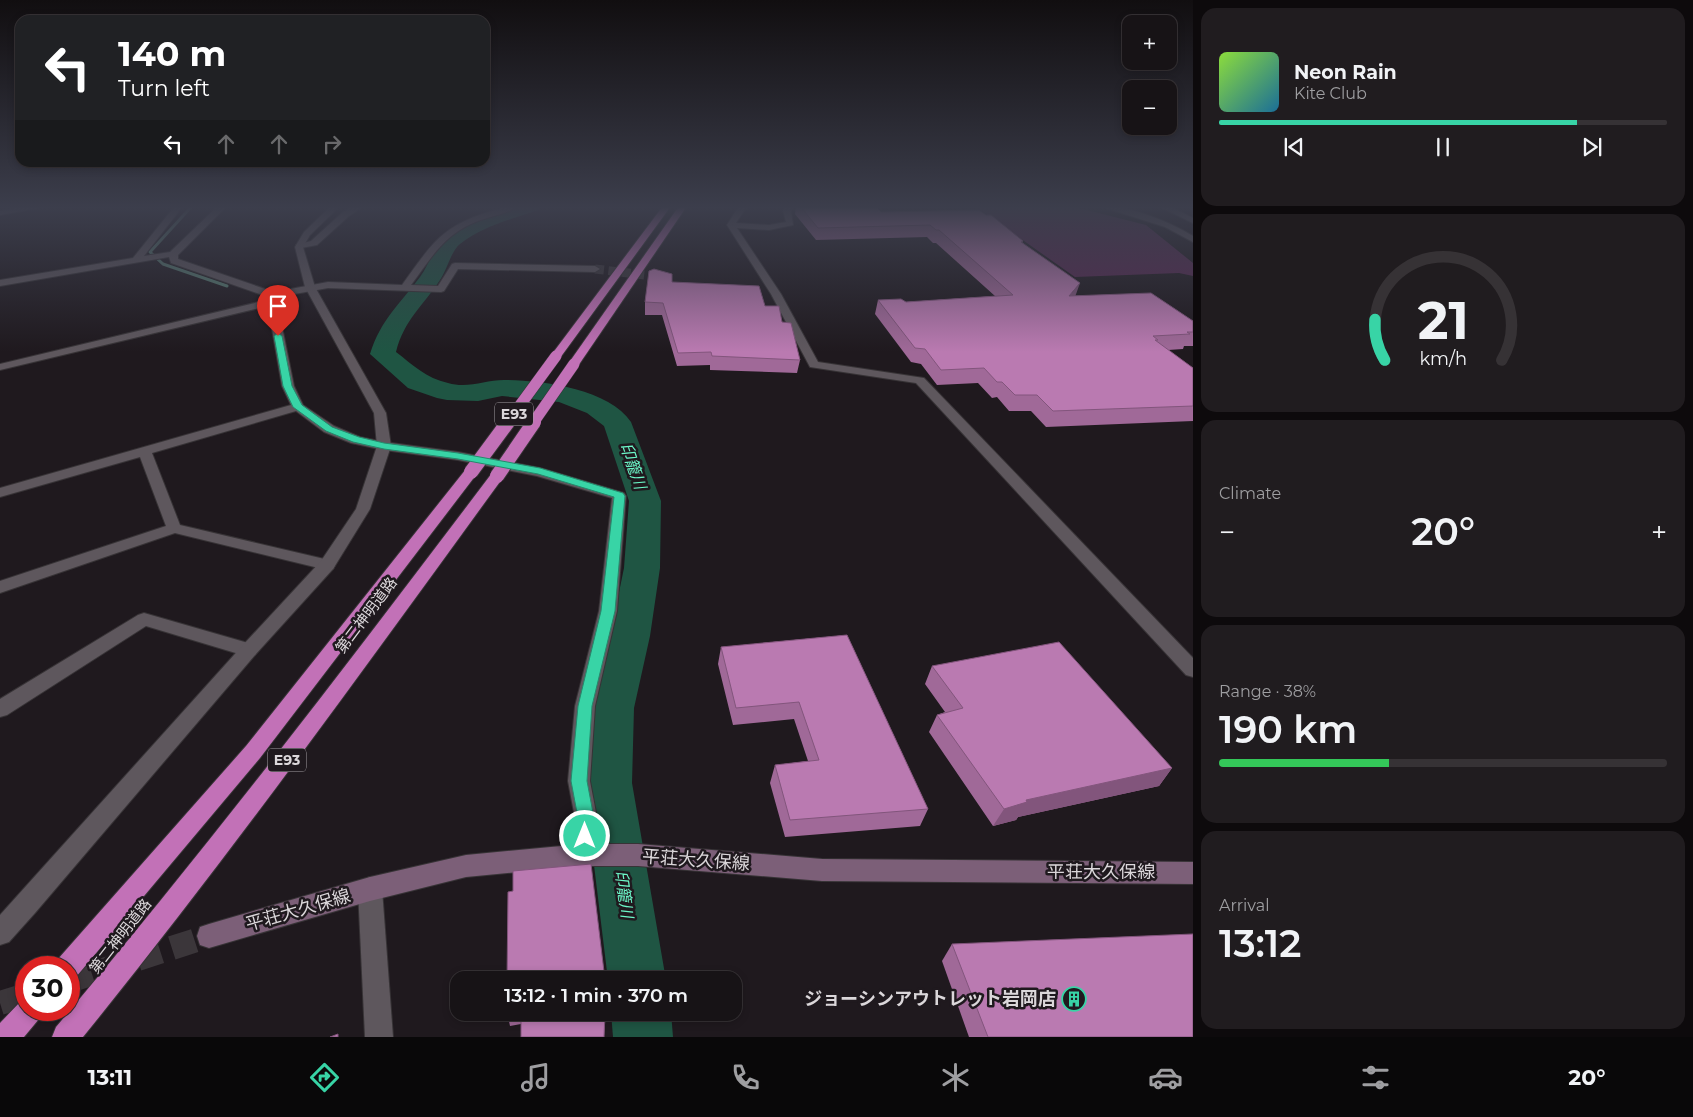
<!DOCTYPE html>
<html lang="en">
<head>
<meta charset="utf-8">
<style>
	body { margin:0; font-family:Montserrat,"Noto Sans JP",sans-serif; background:#201c1f; color:#f1f3f6; height:100vh; display:flex; flex-direction:column; font-size:19px; white-space:nowrap }
	* { box-sizing:border-box; margin:0 }
	p { font-size:16px; color:#9e9ea1 }
	.icon { flex:none; width:28px; height:28px; fill:none; stroke:currentColor; stroke-width:2; stroke-linecap:round; stroke-linejoin:round }
	.map { position:relative; flex:1; overflow:hidden }
	.sheet { display:flex; flex-direction:column; gap:8px; padding:8px; background:#0d0a0c; width:500px }
	.sheet>* { flex:none }
	.guide { position:absolute; left:15px; top:15px; width:475px; height:152px; border-radius:15px; box-shadow:0 2px 8px #0003,0 0 0 1px #363235; background:#202124; color:#fff; overflow:hidden }
	.tools { position:absolute; left:1122px; top:15px; display:grid; gap:10px }
	.tools a { display:grid; place-items:center; width:55px; height:55px; border-radius:10px; background:#171316; box-shadow:0 2px 8px #0003,0 0 0 1px #363235; font-size:25px }
	.speed { position:absolute; left:15px; top:956px; display:flex; gap:10px; font-size:25px; font-weight:700; text-align:center }
	.speed>* { display:grid; place-content:center; width:65px; height:65px; border-radius:50%; background:#171316; box-shadow:0 2px 8px #0003,0 0 0 1px #363235; line-height:1 }
	.speed .limit { border:8px solid #d22; background:#fff; color:#111 }
	.pin { position:absolute; display:grid; place-items:center; width:42px; height:42px; color:#fff; margin:-51px -21px; border-radius:50% 50% 50% 0; rotate:-45deg; box-shadow:0 0 5px #0007 }
	.pin .icon { rotate:45deg }
	.me { position:absolute; width:55px; margin:-28px; rotate:0deg; stroke-linejoin:round; filter:drop-shadow(0 0 4px #0008) }
	.turn { display:flex; align-items:center; gap:18px; height:105px; padding:0 20px; font-size:22px }
	.turn .icon { width:65px; height:65px; stroke-width:2.5 }
	.turn b { display:block; font-size:35px; line-height:42px }
	.lanes { display:flex; align-items:center; height:48px; padding:0 20px; background:#0003; justify-content:center; gap:25px; direction:ltr }
	.lanes .off { opacity:.35 }
	.big { font-size:38px; font-weight:600; line-height:1.1 }
	.sheet .widget { flex:1; display:flex; flex-direction:column; justify-content:center; gap:8px; min-width:0; padding:0 18px; border-radius:15px; background:#201c1f }
	.sheet .dial { align-items:center; gap:0 }
	.dial svg { height:130px; overflow:visible; fill:none; stroke:#363235; stroke-width:7; stroke-linecap:round; text-anchor:middle }
	.dial text { fill:#f1f3f6; stroke:none }
	.song { display:flex; align-items:center; gap:15px }
	.cover { width:60px; height:60px; border-radius:8px; background:linear-gradient(135deg,hsl(90 70% 55%),hsl(200 70% 35%)) }
	.played { height:5px; border-radius:2px; background:linear-gradient(90deg,#38d4a6 80%,#363235 80%) }
	.keys { display:flex; justify-content:space-around; direction:ltr }
	.heat { display:flex; justify-content:space-between; align-items:center; font-size:28px; direction:ltr }
	.charge { height:8px; border-radius:4px; background:linear-gradient(90deg,#34c759 38%,#363235 0) }
	.trip { position:absolute; left:450px; top:971px; width:292px; height:50px; border-radius:15px; background:#171316; box-shadow:0 2px 8px #0003,0 0 0 1px #363235; font-weight:600; line-height:50px; text-align:center }
	.tab-bar { display:flex; height:80px; justify-content:space-around; align-items:center; background:#090809; color:#9e9ea1 }
	.tab-bar .icon { width:35px; height:35px }
	.tab-bar .selected { color:#38d4a6 }
	.tab-bar b { font-size:22px; color:#f1f3f6 }
	main { display:flex; flex:1; min-height:0 }
	.map>svg:first-child { display:block }
</style>
</head>
<body>
<main>
<div class="map">
<svg width="1193" height="1037" viewBox="0 0 1193 1037">
	<rect width="100%" height="100%" fill="#1f191e"/>
	<path fill="#572851" d="M1058 206 1083 209 1146 225 1193 263V276L1179 273 1075 277 976 207Z"/>
	<g fill="none" stroke-linecap="round" stroke-linejoin="round">
		<path stroke="#577c70" stroke-width="3" d="M192 206 150 252 163 264 227 286"/>
		<g fill="#1f5543" fill-rule="evenodd">
			<path d="M514 206H540L538 210C512 219 483 226 460 244 451 251 447 270 440 280 423 306 404 320 396 352 413 365 426 378 448 383 468 389 485 380 504 380 541 380 609 389 631 422L661 501 660 568 650 636 634 708 632 783 666 980H608L584 783 590 708 610 636 624 568 629 501 604 426 587 413 559 402 502 396 478 401 447 400 437 398 408 388 370 354C381 319 399 305 420 277 429 265 433 247 444 238 462 221 491 214 514 206Z"/>
			<path d="M611 1012H671L673 1037H613Z"/>
		</g>
		<path stroke="#3b363a" stroke-width="9" stroke-dasharray="9 4.5" stroke-linecap="butt" d="M595 269 653 276"/>
		<g stroke="#3b363a" stroke-width="24" stroke-dasharray="24 12" stroke-linecap="butt">
			<path d="M69 981 209 936"/>
			<path d="M0 1003 26 995"/>
		</g>
		<g stroke="#373336" stroke-width="2">
			<g id="minor">
				<path d="M29 206H51L0 215V211Z"/>
				<path d="M175 206H183L144 256 170 252 218 206H227L178 255V259L274 292 328 282 402 285C429 248 439 228 485 213 496 210 506 206 519 206 507 214 491 216 478 221 444 234 432 257 411 285L438 286 452 264 455 263 595 266 600 269 595 272 458 269 444 291 441 292 328 288 278 297 277 302 294 386 303 405 334 426 360 437 384 442 458 452 540 468 624 493 626 496 617 611 595 706 590 781 597 818 594 855 591 863 583 866 575 863 572 855 575 818 568 781 575 706 599 611 612 498 537 476 458 460 384 450 351 443 324 432 296 411 152 453 180 525 333 561 335 565 333 569 327 570 175 533 0 593V581L166 526 140 457 0 497V488L291 405 282 386 268 306 0 370V364L267 300 268 297 171 263 169 257 0 286V280L133 258Z"/>
				<path d="M354 206H364L349 216 317 245 296 249V245L311 241 343 212Z"/>
				<path d="M739 206H747L736 223 769 225 786 222 783 211 786 206H794L791 211 793 225 769 230 737 228 781 294 818 362 924 378 1193 658V677L1186 675 916 383 810 367 771 294 727 225Z"/>
				<path d="M1158 206H1169L1193 218V223Z"/>
				<path d="M144 613 255 645 258 650 255 655 249 657 146 626 7 715 0 717V699L138 615Z"/>
			</g>
		</g>
		<g stroke="#373336" stroke-width="2">
			<g id="tertiary">
				<path d="M331 206H340L310 235 303 247 315 287 386 413 391 446 370 509 333 569 255 655 35 913 9 942 0 945V915L243 645 321 561 356 509 377 446 374 413 305 287 295 247 304 232Z"/>
				<path d="M1099 206C1131 206 1166 220 1193 236V242L1165 227Z"/>
				<path d="M370 877 378 881 382 889 393 1037H365L358 889 362 881Z"/>
			</g>
		</g>
		<g stroke="#373336" stroke-width="2">
			<path id="secondary" d="M583 844H638L822 859 1193 862V884L822 881 638 866H583L466 877 370 901 209 948 200 945 197 936 200 927 209 924 370 877 466 855Z"/>
		</g>
		<g stroke="#373336" stroke-width="2">
			<g id="motorway">
				<path d="M663 206H671L560 358H552L550 356 552 354Z"/>
				<path d="M679 206H687L578 366H570L568 364Z"/>
				<path d="M471 468 476 469 478 472 476 475 260 758 76 977 69 980V968H54L58 959 246 746 466 469Z"/>
				<path d="M497 472 502 473 504 476 502 479C365 667 230 856 83 1037H52L56 1027C208 847 350 661 492 473Z"/>
				<path d="M26 998V1010H43L39 1019 24 1037H0V1023L21 1001Z"/>
			</g>
		</g>
		<use href="#minor" fill="#5e575d" fill-rule="evenodd"/>
		<use href="#tertiary" fill="#5e575d" fill-rule="evenodd"/>
		<use href="#secondary" fill="#7c5f78" fill-rule="evenodd"/>
		<use href="#motorway" fill="#c271b7" fill-rule="evenodd"/>
		<g stroke="#373336" stroke-width="12" stroke-linecap="butt">
			<g id="motorway-bridge-far1">
				<path d="M507 423 556 356"/>
				<path d="M533 423 574 364"/>
			</g>
		</g>
		<g stroke="#373336" stroke-width="16" stroke-linecap="butt">
			<g id="motorway-bridge">
				<path d="M471 472 508 422"/>
				<path d="M497 476 534 422"/>
			</g>
		</g>
		<use href="#motorway-bridge-far1" stroke="#c271b7" stroke-width="11"/>
		<use href="#motorway-bridge" stroke="#c271b7" stroke-width="14"/>
	</g>
	<g fill="#a06998">
		<path d="M796 206H875L881 212 1023 241 1022 242 1075 296 1193 321V346H1184L1183 349 1168 350 1193 368V421L1046 427 1031 411H1009L997 397 992 398 978 383 937 385 921 364 911 362 875 314 878 300 906 302 995 296 936 243H933L927 237 816 240 795 214Z"/>
		<path d="M672 282 765 306 782 322 800 360 797 373 710 370V365L677 366 662 315H645V302Z"/>
		<path d="M847 635 928 809 920 826 785 837 770 783 775 765 808 761 794 719 733 725 718 664 721 647Z"/>
		<path d="M932 666 1172 768 1159 786 1018 817 1016 820 993 826 929 732 937 715 945 712 925 684Z"/>
		<path d="M952 944 1193 1037H969L942 961Z"/>
		<path d="M507 1012H606L521 1024 510 1026Z"/>
	</g>
	<g fill="#82557c">
		<path d="M1080 283 1075 297 1069 296Z"/>
		<path d="M1172 768 1159 786 1018 817 1016 820 993 826 1004 809 1026 800Z"/>
		<path d="M605 1012H606L604 1037Z"/>
	</g>
	<g fill="#ba7ab1" stroke="#82557c">
		<path d="M800 206H875L881 212 979 210 986 215H991L1023 241 1021 242 1080 283 1069 296 1151 293 1193 321V332H1187L1190 334 1153 336 1158 340H1155L1193 368V406L1053 411 1037 395H1015L1002 382H997L984 368 941 370 925 349 915 348 878 300 901 299 906 302 1013 295 939 230H936L930 225 818 228Z"/>
		<path d="M654 269 672 274V282L759 286 765 306H779L782 322 791 323 800 360 712 356 711 352 678 353 663 303 645 302 649 271Z"/>
		<path d="M847 635 928 809 790 820 775 765 819 760 799 702 736 708 721 647Z"/>
		<path d="M1059 642 1172 768 1026 800 1027 802 1004 809 937 715 963 708 932 666Z"/>
		<path d="M591 864 605 980H507L508 892 513 891V871Z"/>
		<path d="M1193 934V1037H988L952 944Z"/>
		<path d="M521 1012H605L604 1037H521Z"/>
		<path d="M338 1034V1037H330Z"/>
	</g>
	<linearGradient id="sky" x2="0" y2="1"><stop stop-color="#110e10"/><stop offset="0.59" stop-color="#3c3e4c"/><stop offset="1" stop-color="#3c3e4c" stop-opacity="0"/></linearGradient>
	<rect width="1193" height="352" fill="url(#sky)"/>
	<path fill="#38d4a6" stroke="#248a6c" d="M278 333 282 336 292 386 302 405 332 427 359 437 384 443 458 453 540 468 623 493 625 496 615 611 592 706 587 781 594 818 593 836 591 842 585 844 579 842 576 836 578 818 571 781 578 706 601 611 614 497 538 474 458 459 384 449 353 442 326 431 293 407 283 386 274 336Z"/>
	<defs>
		<g id="building-ring" transform="scale(1.25)"><circle r="9.5" fill="#1f191e" stroke="#38d4a6" stroke-width="1.5"/><path d="M-4-6H4V6H1V3H-1V6H-4ZM-2.5-4.3h1.7v1.8h-1.7ZM.8-4.3h1.7v1.8H.8ZM-2.5-1h1.7V.8h-1.7ZM.8-1h1.7V.8H.8Z" fill="#38d4a6"/></g>
	</defs>
	<g fill-rule="evenodd">
		<use href="#building-ring" x="1074" y="999"/>
	</g>
	<g text-anchor="middle" dominant-baseline="central" stroke-width="5" stroke-linejoin="round" paint-order="stroke">
		<g fill="#1f191e" stroke="#a39ea2" stroke-width="1">
			<rect x="495" y="402.5" width="38" height="23" rx="4"/>
			<rect x="268" y="748.5" width="38" height="23" rx="4"/>
		</g>
		<g font-size="14" font-weight="bold" fill="#dbd7da">
			<text x="514" y="414">E93</text>
			<text x="287" y="760">E93</text>
		</g>
		<g font-size="15" fill="#dbd7da" stroke="#1f191e">
			<text transform="translate(366 615) rotate(-53)">第二神明道路</text>
			<text transform="translate(120 936) rotate(-52)">第二神明道路</text>
		</g>
		<g font-size="16" font-style="italic" fill="#6cf7c8" stroke="#1f191e">
			<text transform="translate(633 466) rotate(71)">印籠川</text>
			<text transform="translate(624 894) rotate(82)">印籠川</text>
		</g>
		<g font-size="18" fill="#dbd7da" stroke="#1f191e">
			<text transform="translate(696 860) rotate(4)">平荘大久保線</text>
			<text x="1101" y="872">平荘大久保線</text>
			<text transform="translate(298 910) rotate(-16)">平荘大久保線</text>
		</g>
		<g font-size="18" font-weight="bold" fill="#dbd7da" stroke="#1f191e" text-anchor="end">
			<text x="1056" y="999">ジョーシンアウトレット岩岡店</text>
		</g>
	</g>
</svg>
<div class="tools">
<a>+</a>
<a>−</a>
</div>
<div class="speed"><div class="limit">30</div></div>
<div class="pin" style="left:278px;top:336px;background:#d93025"><svg class="icon" aria-label="arrive" viewBox="0 0 24 24"><path d="M6 21V4h12l-3 4 3 4H6"/></svg></div>
<svg class="me" style="left:585px;top:836px" viewBox="-20 -20 40 40"><circle r="17" fill="#38d4a6" stroke="#fff" stroke-width="3"/><path d="M0-11L8 9 0 5-8 9z" fill="#fff"/></svg>
<div class="trip">13:12 · 1 min · 370 m</div>
<div class="guide">
<div class="turn"><svg class="icon" aria-label="left" viewBox="0 0 24 24"><path d="M17 20v-9H6M10 6l-5 5 5 5"/></svg><div><b>140 m</b>Turn left</div></div>
<div class="lanes"><svg class="icon" aria-label="left" viewBox="0 0 24 24"><path d="M17 20v-9H6M10 6l-5 5 5 5"/></svg><svg class="icon off" aria-label="ahead" viewBox="0 0 24 24"><path d="M12 20V5M6 11l6-6 6 6"/></svg><svg class="icon off" aria-label="ahead" viewBox="0 0 24 24"><path d="M12 20V5M6 11l6-6 6 6"/></svg><svg class="icon off" aria-label="right" viewBox="0 0 24 24"><path d="M7 20v-9h11M14 6l5 5-5 5"/></svg></div>
</div>
</div>
<section class="sheet">
<div class="widget">
<div class="song"><i class="cover"></i><div><b>Neon Rain</b><p>Kite Club</p></div></div>
<div class="played"></div>
<div class="keys"><svg class="icon" aria-label="previous" viewBox="0 0 24 24"><path d="M18 5L8 12l10 7zM5 5v14"/></svg><svg class="icon" aria-label="pause" viewBox="0 0 24 24"><path d="M8 5v14M16 5v14"/></svg><svg class="icon" aria-label="next" viewBox="0 0 24 24"><path d="M6 5l10 7-10 7zM19 5v14"/></svg></div>
</div>
<div class="widget dial"><svg viewBox="0 0 100 80">
<path d="M14 69A42 42 0 1 1 86 69"/>
<path d="M14 69A42 42 0 0 1 8 44" stroke="#38d4a6"/>
<text x="50" y="56" font-size="32" font-weight="700">21</text>
<text x="50" y="72" font-size="11">km/h</text>
</svg></div>
<div class="widget"><p>Climate</p>
<div class="heat"><a>−</a><b class="big">20°</b><a>+</a></div>
</div>
<div class="widget"><p>Range · 38%</p><b class="big">190 km</b><div class="charge"></div></div>
<div class="widget"><p>Arrival</p><b class="big">13:12</b></div>
</section>
</main>
<nav class="tab-bar">
<b>13:11</b>
<svg class="icon selected" aria-label="directions" viewBox="0 0 24 24"><path d="M12 3l9 9-9 9-9-9zM9 14v-3h6M13 9l2 2-2 2"/></svg>
<svg class="icon" aria-label="music" viewBox="0 0 24 24"><path d="M9 18V5l10-2v13"/><circle cx="6" cy="18" r="3"/><circle cx="16" cy="16" r="3"/></svg>
<svg class="icon" aria-label="phone" viewBox="0 0 24 24"><path d="M5 4h4l2 5-3 2q2 4 5 5l2-3 5 2v4C11 20 4 13 5 4z"/></svg>
<svg class="icon" aria-label="climate" viewBox="0 0 24 24"><path d="M12 3v18M4 7l16 10M4 17L20 7"/></svg>
<svg class="icon" aria-label="car" viewBox="0 0 24 24"><path d="M5 17H2v-5l4-1 3-4h7l3 4 3 1v5h-3M9 17h6M6 11h13"/><circle cx="7" cy="17" r="2"/><circle cx="17" cy="17" r="2"/></svg>
<svg class="icon" aria-label="filters" viewBox="0 0 24 24"><path d="M4 7h16M4 17h16"/><circle cx="9" cy="7" r="2"/><circle cx="15" cy="17" r="2"/></svg>
<b>20°</b>
</nav>
</body>
</html>
